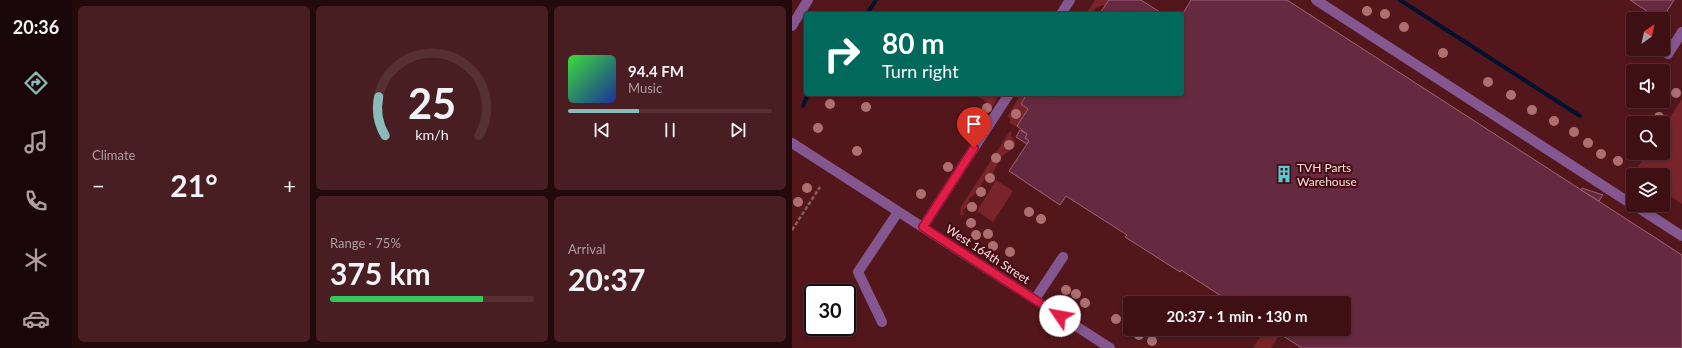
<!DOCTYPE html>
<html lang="en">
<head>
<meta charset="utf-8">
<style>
	body { margin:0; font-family:Lato,sans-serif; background:#491e22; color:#f1f3f6; height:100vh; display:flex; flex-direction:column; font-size:15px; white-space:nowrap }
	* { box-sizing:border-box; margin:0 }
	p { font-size:13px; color:#ad9da0 }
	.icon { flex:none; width:22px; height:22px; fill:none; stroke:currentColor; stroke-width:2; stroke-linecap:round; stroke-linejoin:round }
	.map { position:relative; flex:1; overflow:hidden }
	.drawer { display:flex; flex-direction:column; gap:6px; padding:6px; background:#22090b; width:720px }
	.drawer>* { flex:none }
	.guide { position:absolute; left:12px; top:12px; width:380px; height:84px; border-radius:4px; box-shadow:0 2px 6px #0003,0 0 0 1px #573034; background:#00695c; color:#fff; overflow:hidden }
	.needle { width:26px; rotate:33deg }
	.buttons { position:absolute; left:834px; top:12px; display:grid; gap:8px }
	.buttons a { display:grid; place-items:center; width:44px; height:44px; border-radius:4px; background:#3e1014; box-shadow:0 2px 6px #0003,0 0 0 1px #573034; font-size:20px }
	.speed { position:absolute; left:12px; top:284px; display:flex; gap:8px; font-size:20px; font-weight:700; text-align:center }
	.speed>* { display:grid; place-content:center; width:52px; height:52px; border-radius:50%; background:#3e1014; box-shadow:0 2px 6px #0003,0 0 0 1px #573034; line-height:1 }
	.speed .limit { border:2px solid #111; border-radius:6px; background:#fff; color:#111 }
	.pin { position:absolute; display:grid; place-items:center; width:34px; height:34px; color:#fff; margin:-41px -17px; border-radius:50% 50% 50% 0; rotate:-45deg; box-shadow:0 0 4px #0007 }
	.pin .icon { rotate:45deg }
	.me { position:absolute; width:44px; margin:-22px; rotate:303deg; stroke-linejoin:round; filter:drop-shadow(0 0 3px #0008) }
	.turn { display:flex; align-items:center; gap:14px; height:84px; padding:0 12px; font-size:18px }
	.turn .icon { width:52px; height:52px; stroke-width:2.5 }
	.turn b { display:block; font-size:28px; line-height:34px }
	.big { font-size:30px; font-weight:700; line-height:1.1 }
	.drawer .tile { flex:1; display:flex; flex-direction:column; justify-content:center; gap:6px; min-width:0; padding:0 14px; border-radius:6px; background:#491e22 }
	.drawer .dial { align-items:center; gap:0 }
	.dial svg { height:104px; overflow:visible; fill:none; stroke:#573034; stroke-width:7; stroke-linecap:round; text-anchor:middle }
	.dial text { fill:#f1f3f6; stroke:none }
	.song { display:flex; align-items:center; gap:12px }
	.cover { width:48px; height:48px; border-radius:6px; background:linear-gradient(135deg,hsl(120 70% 55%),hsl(230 70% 35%)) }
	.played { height:4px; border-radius:2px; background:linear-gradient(90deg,#8bbbb9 35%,#573034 35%) }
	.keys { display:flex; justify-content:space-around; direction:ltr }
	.heat { display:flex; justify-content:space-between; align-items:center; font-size:22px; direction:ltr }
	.charge { height:6px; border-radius:3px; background:linear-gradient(90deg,#34c759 75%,#573034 0) }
	.drawer .tiles { flex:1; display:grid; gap:6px; grid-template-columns:repeat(3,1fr) }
	.tile:first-child { grid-row:span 2 }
	.trip { position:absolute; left:331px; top:296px; width:228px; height:40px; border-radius:4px; background:#3e1014; box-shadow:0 2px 6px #0003,0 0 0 1px #573034; font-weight:700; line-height:40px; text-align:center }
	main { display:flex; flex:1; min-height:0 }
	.tab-bar { display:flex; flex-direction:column; width:72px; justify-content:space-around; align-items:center; background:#190608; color:#ad9da0 }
	.tab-bar .icon { width:28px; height:28px }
	.tab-bar .current { color:#8bbbb9 }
	.tab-bar b { font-size:18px; color:#f1f3f6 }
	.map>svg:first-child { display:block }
</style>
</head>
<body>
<main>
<nav class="tab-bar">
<b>20:36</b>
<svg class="icon current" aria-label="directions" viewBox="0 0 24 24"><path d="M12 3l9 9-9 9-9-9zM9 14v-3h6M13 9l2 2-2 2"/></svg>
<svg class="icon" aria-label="music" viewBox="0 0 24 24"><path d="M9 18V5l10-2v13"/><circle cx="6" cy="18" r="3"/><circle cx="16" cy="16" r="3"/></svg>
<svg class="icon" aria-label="phone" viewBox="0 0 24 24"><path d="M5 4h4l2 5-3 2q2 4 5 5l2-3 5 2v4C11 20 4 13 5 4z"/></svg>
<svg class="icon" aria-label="climate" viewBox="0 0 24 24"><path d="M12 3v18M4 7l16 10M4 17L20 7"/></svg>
<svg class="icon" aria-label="car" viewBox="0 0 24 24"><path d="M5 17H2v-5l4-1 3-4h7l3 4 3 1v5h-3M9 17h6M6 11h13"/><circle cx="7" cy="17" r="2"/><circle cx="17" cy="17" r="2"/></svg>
</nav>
<section class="drawer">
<div class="tiles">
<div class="tile"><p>Climate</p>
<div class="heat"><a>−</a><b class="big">21°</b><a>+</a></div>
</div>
<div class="tile dial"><svg viewBox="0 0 100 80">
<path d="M14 69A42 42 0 1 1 86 69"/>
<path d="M14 69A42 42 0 0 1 9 39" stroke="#8bbbb9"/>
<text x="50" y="56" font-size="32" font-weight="700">25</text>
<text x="50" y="72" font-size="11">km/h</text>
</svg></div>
<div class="tile">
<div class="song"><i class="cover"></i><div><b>94.4 FM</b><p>Music</p></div></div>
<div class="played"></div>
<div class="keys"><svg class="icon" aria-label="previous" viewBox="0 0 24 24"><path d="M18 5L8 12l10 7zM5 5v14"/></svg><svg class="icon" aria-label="pause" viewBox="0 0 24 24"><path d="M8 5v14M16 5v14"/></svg><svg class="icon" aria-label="next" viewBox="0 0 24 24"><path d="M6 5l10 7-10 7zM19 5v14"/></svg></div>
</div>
<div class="tile"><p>Range · 75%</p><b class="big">375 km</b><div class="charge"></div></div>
<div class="tile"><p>Arrival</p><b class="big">20:37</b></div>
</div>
</section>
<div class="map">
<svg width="890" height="348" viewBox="0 0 890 348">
	<rect width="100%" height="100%" fill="#53161b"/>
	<g fill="#79242b">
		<path d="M303 0H317L313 6 311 5 303 8 301 14H294Z"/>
		<path d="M182 94H191L197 98 200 94 206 98 197 112 193 113 190 110 195 102Z"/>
		<path d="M229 94H235L229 104 236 109 225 126 227 128 218 123V118L215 117Z"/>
		<path d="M890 99V204L871 191V175H846L842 173 855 153H871V128Z"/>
		<path d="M218 131 220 132 219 136 223 141V147L210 156 201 172 195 176 190 183 187 190 177 199 176 206 171 210 172 215H168L169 207Z"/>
		<path d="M204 180 221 191 201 222 185 211Z"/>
		<path d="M473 329 480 333 482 330 488 334 479 348H461Z"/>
	</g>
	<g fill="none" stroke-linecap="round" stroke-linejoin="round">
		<g stroke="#011130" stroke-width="4">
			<path d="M608 0 788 116"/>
			<path d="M75 14 84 0"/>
			<path d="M11 106 16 94"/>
		</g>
	</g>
	<g fill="#662a40" stroke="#a25f74">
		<path d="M317 0H349L371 14H304L306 12 308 13Z"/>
		<path d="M399 0H495L890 255V348H510L480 329H552V303H440L389 270 388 272 333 237 335 235 274 196 268 205 217 171 237 141 233 138 235 134 225 126 236 109 229 104 235 94H259L264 97 267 94H390V15Z"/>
		<path d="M838 0H882L870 19H867Z"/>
		<path d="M228 130 235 134 233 138 237 141 235 144 224 137Z"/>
		<path d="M790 188 811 195 807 201 789 190Z"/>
	</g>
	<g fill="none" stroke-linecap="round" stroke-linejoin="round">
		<path stroke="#8c5b5e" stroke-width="2.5" stroke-dasharray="4 2" stroke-linecap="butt" d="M0 230 28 187"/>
		<g stroke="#855790" stroke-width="10">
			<path d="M524 0 841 205"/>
			<path d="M269 14 278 0"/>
			<path d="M0 26 16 0"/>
			<path d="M876 54 890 32"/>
			<path d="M0 143 318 348"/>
			<path d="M842 205 890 236"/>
			<path d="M131 227 217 94"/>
			<path d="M243 299 271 257"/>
			<path d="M90 322 66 272 106 212"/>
		</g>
	</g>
	<g fill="#af6f70">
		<circle cx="575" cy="11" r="5"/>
		<circle cx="593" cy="14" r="5"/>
		<circle cx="612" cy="27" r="5"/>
		<circle cx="651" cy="53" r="5"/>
		<circle cx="696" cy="82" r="5"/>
		<circle cx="884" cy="93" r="5"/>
		<circle cx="719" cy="95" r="5"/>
		<circle cx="38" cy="104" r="5"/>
		<circle cx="74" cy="107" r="5"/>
		<circle cx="195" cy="108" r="5"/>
		<circle cx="740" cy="110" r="5"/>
		<circle cx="224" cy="114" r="5"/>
		<circle cx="867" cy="117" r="5"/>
		<circle cx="762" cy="121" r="5"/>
		<circle cx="26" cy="128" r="5"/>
		<circle cx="782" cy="132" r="5"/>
		<circle cx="177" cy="135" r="5"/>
		<circle cx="796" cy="143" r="5"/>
		<circle cx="217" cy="145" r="5"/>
		<circle cx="65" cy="151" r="5"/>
		<circle cx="809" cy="154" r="5"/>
		<circle cx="204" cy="158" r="5"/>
		<circle cx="826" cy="161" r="5"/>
		<circle cx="156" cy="167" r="5"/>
		<circle cx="198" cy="178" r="5"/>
		<circle cx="15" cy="188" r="5"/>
		<circle cx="189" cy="192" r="5"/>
		<circle cx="129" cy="194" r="5"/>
		<circle cx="6" cy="202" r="5"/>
		<circle cx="180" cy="207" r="5"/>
		<circle cx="237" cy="212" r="5"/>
		<circle cx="249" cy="219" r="5"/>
		<circle cx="179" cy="223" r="5"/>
		<circle cx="196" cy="234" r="5"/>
		<circle cx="184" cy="235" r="5"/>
		<circle cx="201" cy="246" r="5"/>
		<circle cx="218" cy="252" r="5"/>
		<circle cx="274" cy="290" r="5"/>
		<circle cx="284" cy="294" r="5"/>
		<circle cx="293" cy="303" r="5"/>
		<circle cx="324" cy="319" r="5"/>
		<circle cx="347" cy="335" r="5"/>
		<circle cx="360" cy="341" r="5"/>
	</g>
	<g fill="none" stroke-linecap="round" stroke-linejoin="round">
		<g stroke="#92132f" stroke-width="10">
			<path id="route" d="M182 148 131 227 268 316"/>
		</g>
		<use href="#route" stroke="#e11d48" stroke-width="7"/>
	</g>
	<defs>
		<g id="building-bare" transform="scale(1.38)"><path d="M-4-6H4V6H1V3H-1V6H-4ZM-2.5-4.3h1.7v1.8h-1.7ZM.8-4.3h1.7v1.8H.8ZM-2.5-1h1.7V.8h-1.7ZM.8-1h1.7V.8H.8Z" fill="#51ccd2" stroke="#470a12" stroke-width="2.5" paint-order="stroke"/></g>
	</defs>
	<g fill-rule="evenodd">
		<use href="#building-bare" x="492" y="174"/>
	</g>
	<g text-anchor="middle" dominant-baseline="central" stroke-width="4" stroke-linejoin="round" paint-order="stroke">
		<g font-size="12" fill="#fde4e3" stroke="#470a12" text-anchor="start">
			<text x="505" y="167">TVH Parts<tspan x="505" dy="14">Warehouse</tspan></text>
		</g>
		<g font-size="12" fill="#fde4e3" stroke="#470a12">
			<text transform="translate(196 254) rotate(33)">West 164th Street</text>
		</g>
	</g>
</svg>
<div class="buttons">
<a><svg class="needle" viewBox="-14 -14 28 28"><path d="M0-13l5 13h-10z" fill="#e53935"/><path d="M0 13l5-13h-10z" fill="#ad9da0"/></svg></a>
<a><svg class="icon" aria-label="sound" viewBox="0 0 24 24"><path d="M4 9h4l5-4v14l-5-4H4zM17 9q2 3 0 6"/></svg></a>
<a><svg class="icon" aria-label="search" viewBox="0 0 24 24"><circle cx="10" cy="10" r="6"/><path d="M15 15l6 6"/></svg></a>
<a><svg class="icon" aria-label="layers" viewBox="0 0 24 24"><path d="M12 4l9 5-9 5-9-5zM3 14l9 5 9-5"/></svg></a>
</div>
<div class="speed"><div class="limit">30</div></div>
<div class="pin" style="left:182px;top:148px;background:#d93025"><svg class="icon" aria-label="arrive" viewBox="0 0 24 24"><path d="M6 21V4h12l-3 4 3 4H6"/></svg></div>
<svg class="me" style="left:268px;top:316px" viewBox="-20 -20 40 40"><circle r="19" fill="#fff"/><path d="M0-13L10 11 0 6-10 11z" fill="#e11d48"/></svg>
<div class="trip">20:37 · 1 min · 130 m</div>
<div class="guide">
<div class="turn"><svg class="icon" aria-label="right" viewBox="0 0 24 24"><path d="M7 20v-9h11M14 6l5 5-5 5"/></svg><div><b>80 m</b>Turn right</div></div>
</div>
</div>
</main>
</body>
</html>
